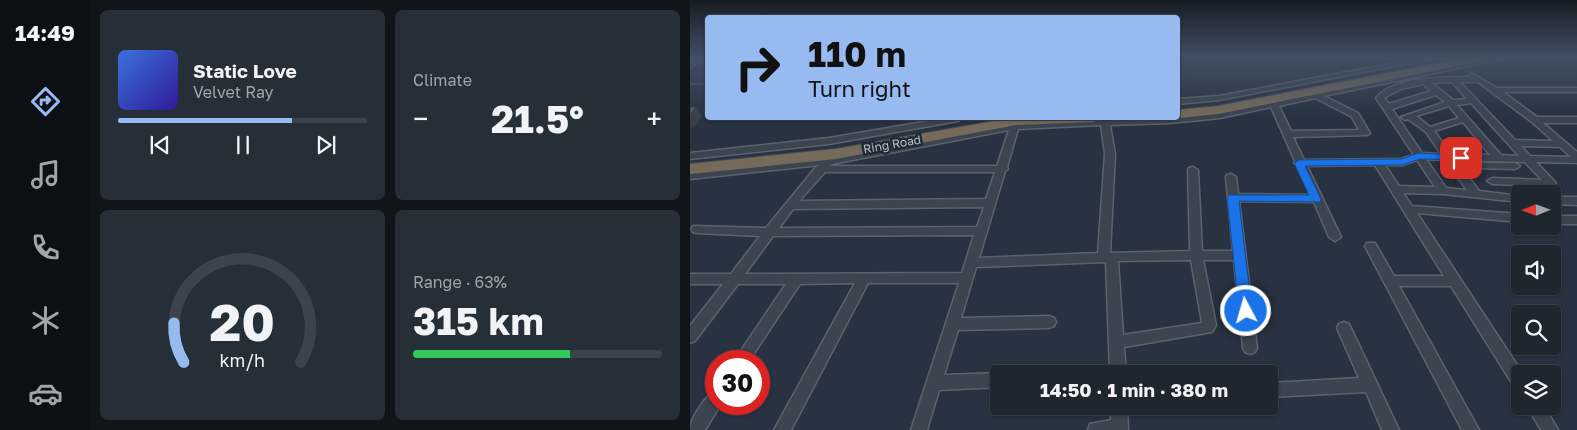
<!DOCTYPE html>
<html lang="en">
<head>
<meta charset="utf-8">
<style>
	body { margin:0; font-family:"Golos Text",sans-serif; background:#262e38; color:#f1f3f6; height:100vh; display:flex; flex-direction:column; font-size:19px; white-space:nowrap }
	* { box-sizing:border-box; margin:0 }
	p { font-size:16px; color:#a1a5ab }
	.icon { flex:none; width:28px; height:28px; fill:none; stroke:currentColor; stroke-width:2; stroke-linecap:round; stroke-linejoin:round }
	.map { position:relative; flex:1; overflow:hidden }
	.panel { display:flex; flex-direction:column; gap:10px; padding:10px; background:#10151a; width:600px }
	.panel>* { flex:none }
	.guide { position:absolute; left:15px; top:15px; width:475px; height:105px; border-radius:5px; box-shadow:0 1px 4px #0004,0 0 0 1px #3c434c; background:#97baf1; color:#111; overflow:hidden }
	.needle { width:32px; rotate:269deg }
	.controls { position:absolute; left:821px; top:185px; display:grid; gap:10px }
	.controls a { display:grid; place-items:center; width:50px; height:50px; border-radius:5px; background:#1e2630; box-shadow:0 1px 4px #0004,0 0 0 1px #3c434c; font-size:25px }
	.speed { position:absolute; left:15px; top:350px; display:flex; gap:10px; font-size:25px; font-weight:700; text-align:center }
	.speed>* { display:grid; place-content:center; width:65px; height:65px; border-radius:50%; background:#1e2630; box-shadow:0 1px 4px #0004,0 0 0 1px #3c434c; line-height:1 }
	.speed .limit { border:8px solid #d22; background:#fff; color:#111 }
	.pin { position:absolute; display:grid; place-items:center; width:42px; height:42px; color:#fff; margin:-21px; border-radius:10px; box-shadow:0 2px 8px #0006 }
	.me { position:absolute; width:55px; margin:-28px; rotate:354deg; stroke-linejoin:round; filter:drop-shadow(0 0 4px #0008) }
	.turn { display:flex; align-items:center; gap:18px; height:105px; padding:0 20px; font-size:22px }
	.turn .icon { width:65px; height:65px; stroke-width:2.5 }
	.turn b { display:block; font-size:35px; line-height:42px }
	.big { font-size:38px; font-weight:700; line-height:1.1 }
	.panel .card { flex:1; display:flex; flex-direction:column; justify-content:center; gap:8px; min-width:0; padding:0 18px; border-radius:8px; background:#262e38 }
	.panel .dial { align-items:center; gap:0 }
	.dial svg { height:130px; overflow:visible; fill:none; stroke:#3c434c; stroke-width:7; stroke-linecap:round; text-anchor:middle }
	.dial text { fill:#f1f3f6; stroke:none }
	.song { display:flex; align-items:center; gap:15px }
	.cover { width:60px; height:60px; border-radius:8px; background:linear-gradient(135deg,hsl(220 70% 55%),hsl(250 70% 35%)) }
	.played { height:5px; border-radius:2px; background:linear-gradient(90deg,#97baf1 70%,#3c434c 70%) }
	.keys { display:flex; justify-content:space-around; direction:ltr }
	.heat { display:flex; justify-content:space-between; align-items:center; font-size:28px; direction:ltr }
	.charge { height:8px; border-radius:4px; background:linear-gradient(90deg,#34c759 63%,#3c434c 0) }
	.panel .tiles { flex:1; display:grid; gap:10px; grid-template-columns:repeat(2,1fr) }
	.trip { position:absolute; left:300px; top:365px; width:288px; height:50px; border-radius:5px; background:#1e2630; box-shadow:0 1px 4px #0004,0 0 0 1px #3c434c; font-weight:700; line-height:50px; text-align:center }
	main { display:flex; flex:1; min-height:0 }
	.dock { display:flex; flex-direction:column; width:90px; justify-content:space-around; align-items:center; background:#0c0f13; color:#a1a5ab }
	.dock .icon { width:35px; height:35px }
	.dock .current { color:#97baf1 }
	.dock b { font-size:22px; color:#f1f3f6 }
	.map>svg:first-child { display:block }
</style>
</head>
<body>
<main>
<nav class="dock">
<b>14:49</b>
<svg class="icon current" aria-label="directions" viewBox="0 0 24 24"><path d="M12 3l9 9-9 9-9-9zM9 14v-3h6M13 9l2 2-2 2"/></svg>
<svg class="icon" aria-label="music" viewBox="0 0 24 24"><path d="M9 18V5l10-2v13"/><circle cx="6" cy="18" r="3"/><circle cx="16" cy="16" r="3"/></svg>
<svg class="icon" aria-label="phone" viewBox="0 0 24 24"><path d="M5 4h4l2 5-3 2q2 4 5 5l2-3 5 2v4C11 20 4 13 5 4z"/></svg>
<svg class="icon" aria-label="climate" viewBox="0 0 24 24"><path d="M12 3v18M4 7l16 10M4 17L20 7"/></svg>
<svg class="icon" aria-label="car" viewBox="0 0 24 24"><path d="M5 17H2v-5l4-1 3-4h7l3 4 3 1v5h-3M9 17h6M6 11h13"/><circle cx="7" cy="17" r="2"/><circle cx="17" cy="17" r="2"/></svg>
</nav>
<section class="panel">
<div class="tiles">
<div class="card">
<div class="song"><i class="cover"></i><div><b>Static Love</b><p>Velvet Ray</p></div></div>
<div class="played"></div>
<div class="keys"><svg class="icon" aria-label="previous" viewBox="0 0 24 24"><path d="M18 5L8 12l10 7zM5 5v14"/></svg><svg class="icon" aria-label="pause" viewBox="0 0 24 24"><path d="M8 5v14M16 5v14"/></svg><svg class="icon" aria-label="next" viewBox="0 0 24 24"><path d="M6 5l10 7-10 7zM19 5v14"/></svg></div>
</div>
<div class="card"><p>Climate</p>
<div class="heat"><a>−</a><b class="big">21.5°</b><a>+</a></div>
</div>
<div class="card dial"><svg viewBox="0 0 100 80">
<path d="M14 69A42 42 0 1 1 86 69"/>
<path d="M14 69A42 42 0 0 1 8 45" stroke="#97baf1"/>
<text x="50" y="56" font-size="32" font-weight="700">20</text>
<text x="50" y="72" font-size="11">km/h</text>
</svg></div>
<div class="card"><p>Range · 63%</p><b class="big">315 km</b><div class="charge"></div></div>
</div>
</section>
<div class="map">
<svg width="887" height="430" viewBox="0 0 887 430">
	<rect width="100%" height="100%" fill="#283240"/>
	<g fill="none" stroke-linecap="round" stroke-linejoin="round">
		<path stroke="#405068" stroke-width="2" d="M0 84H18"/>
		<g stroke="#5a626d" stroke-width="3">
			<g id="minor">
				<path d="M5 57H13L0 68V62Z"/>
				<path d="M736 57H752L529 100 488 104V99L529 96Z"/>
				<path d="M807 57H822L634 96 668 113 680 133 678 135 603 137 614 160 711 159 724 155 686 98C705 76 753 77 780 77V74H783L807 88H887V92H813L847 117H887V123H853L887 152V163L846 162 865 182 866 184 865 186 802 184 797 181 802 178 852 180 835 162 766 160 789 191 830 196V202L753 194 713 193 722 206 830 214V222L727 213 833 374H830V390L825 388 761 286H709L789 430H772L675 246 677 243H685L704 276H754L685 165 617 166 651 237 645 241 639 237 624 202 549 201 567 348 565 352 560 354 555 352 553 348 544 260H513L526 325 522 332 434 347 436 374H420L416 262 286 267 271 318 359 316 364 318 366 322 364 326 359 328 268 330 254 375 309 373 311 374H309V387L249 390 237 430H221L269 283H178L101 430H84L165 283 110 284 59 361H44L96 284H48L5 341 0 343V326L33 284H0V274H41L70 236 7 233 3 232 1 229 3 226 76 228 126 167 130 165 0 179V173L142 158 321 124 323 119H329L330 123 488 118 530 112ZM762 82 777 99 763 100 742 83ZM770 82H788L842 122 863 141 825 140ZM733 84 741 91 699 104 694 98 711 89ZM746 95 755 102 711 117 715 120 718 119 736 132 751 154 732 153 702 109ZM625 98 662 117 669 130 601 131 589 106ZM781 103 829 156 811 155 767 105ZM759 106 769 118 740 127 726 116ZM581 107 605 161 604 163 607 165 620 195 548 194 546 177 541 174 537 175 536 177 543 251H512L508 170 503 167 499 168 498 170 500 251 420 253 425 154 420 125 480 123 530 118ZM773 122 800 155 761 154 744 131ZM411 125 415 154 408 253 289 258 315 171 318 169 317 167 328 129ZM319 130 307 166H140L142 164ZM831 146 870 147 881 157 840 156ZM736 159 755 160 777 190 756 188ZM727 160 745 187 709 186 695 165H712ZM135 172H305L296 199 109 201ZM294 207 287 227 89 228 103 209ZM284 235 272 273 55 274 83 236ZM501 260 512 323 433 335 428 261Z"/>
				<path d="M256 118H272L268 121 139 144 0 159V153L139 138Z"/>
				<path d="M791 163H825L830 166 825 169 787 168 786 166Z"/>
				<path d="M862 197H887V205L862 204Z"/>
				<rect x="862" y="216" width="25" height="8"/>
				<path d="M654 322 659 324 709 430H692L676 392 579 397V383L669 378 647 328 649 324Z"/>
				<path d="M26 391V404H31L15 430H0C0 419 16 394 26 391Z"/>
				<path d="M421 406H437L438 430H398L400 424 421 420Z"/>
				<path d="M837 406H854L868 430H851Z"/>
			</g>
		</g>
		<g stroke="#464d59" stroke-width="3">
			<path id="major" d="M750 57H762L770 64 768 66H762Z"/>
		</g>
		<g stroke="#474f5a" stroke-width="2">
			<g id="highway">
				<path d="M780 57H804L798 60 528 114 488 118H486H488V110L528 106Z"/>
				<path d="M322 118H411L404 122 326 125 146 159 0 174V164L146 149Z"/>
			</g>
		</g>
		<use href="#minor" fill="#3c4450" fill-rule="evenodd"/>
		<use href="#major" fill="#5b6370" fill-rule="evenodd"/>
		<use href="#highway" fill="#766b5a" fill-rule="evenodd"/>
	</g>
	<path fill="#39404b" d="M6 107 12 116 7 124 0 128V115Z"/>
	<path fill="#525b6b" stroke="#39404b" d="M0 107H6L0 115Z"/>
	<linearGradient id="sky" x2="0" y2="1"><stop stop-color="#161c23"/><stop offset="0.49" stop-color="#424f64"/><stop offset="1" stop-color="#424f64" stop-opacity="0"/></linearGradient>
	<rect width="887" height="117" fill="url(#sky)"/>
	<path fill="#1a73e8" stroke="#114b97" d="M729 153 771 155 776 158 771 160 730 159 712 165 615 166 631 199 630 202 549 201 562 311 560 315 556 317 551 315 549 311 537 197 539 195H619L604 163 609 160 711 159Z"/>
	<g text-anchor="middle" dominant-baseline="central" stroke-width="5" stroke-linejoin="round" paint-order="stroke">
		<g font-size="12" fill="#b9c0ca" stroke="#212935">
			<text transform="translate(202 144) rotate(-10)">Ring Road</text>
		</g>
	</g>
</svg>
<div class="controls">
<a><svg class="needle" viewBox="-14 -14 28 28"><path d="M0-13l5 13h-10z" fill="#e53935"/><path d="M0 13l5-13h-10z" fill="#a1a5ab"/></svg></a>
<a><svg class="icon" aria-label="sound" viewBox="0 0 24 24"><path d="M4 9h4l5-4v14l-5-4H4zM17 9q2 3 0 6"/></svg></a>
<a><svg class="icon" aria-label="search" viewBox="0 0 24 24"><circle cx="10" cy="10" r="6"/><path d="M15 15l6 6"/></svg></a>
<a><svg class="icon" aria-label="layers" viewBox="0 0 24 24"><path d="M12 4l9 5-9 5-9-5zM3 14l9 5 9-5"/></svg></a>
</div>
<div class="speed"><div class="limit">30</div></div>
<div class="pin" style="left:771px;top:158px;background:#d93025"><svg class="icon" aria-label="arrive" viewBox="0 0 24 24"><path d="M6 21V4h12l-3 4 3 4H6"/></svg></div>
<svg class="me" style="left:556px;top:311px" viewBox="-20 -20 40 40"><circle r="17" fill="#1a73e8" stroke="#fff" stroke-width="3"/><path d="M0-11L8 9 0 5-8 9z" fill="#fff"/></svg>
<div class="trip">14:50 · 1 min · 380 m</div>
<div class="guide">
<div class="turn"><svg class="icon" aria-label="right" viewBox="0 0 24 24"><path d="M7 20v-9h11M14 6l5 5-5 5"/></svg><div><b>110 m</b>Turn right</div></div>
</div>
</div>
</main>
</body>
</html>
